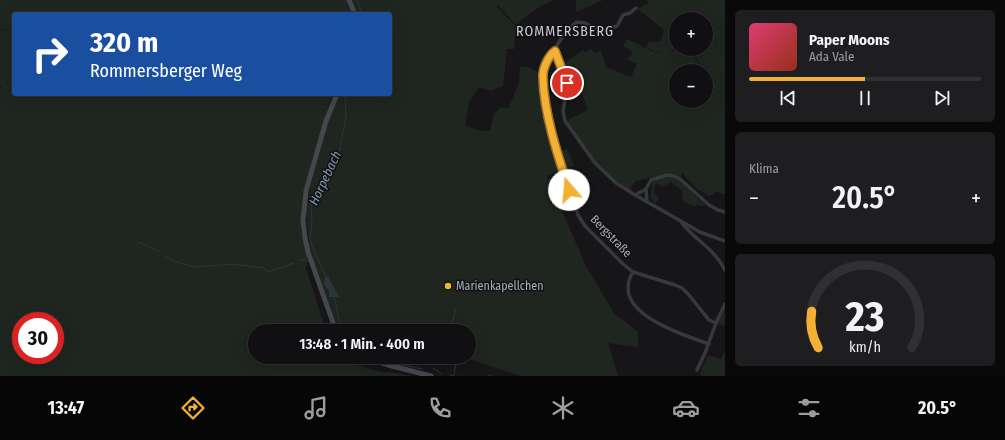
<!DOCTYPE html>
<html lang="de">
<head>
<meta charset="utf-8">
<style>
	body { margin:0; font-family:"Fira Sans Condensed",sans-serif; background:#1e1e20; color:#f1f3f6; height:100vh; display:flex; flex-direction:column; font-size:15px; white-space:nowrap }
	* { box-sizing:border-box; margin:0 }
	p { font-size:13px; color:#9c9d9f }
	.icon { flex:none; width:22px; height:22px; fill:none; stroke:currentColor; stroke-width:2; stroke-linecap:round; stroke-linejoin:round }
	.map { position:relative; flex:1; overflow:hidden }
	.drawer { display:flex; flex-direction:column; gap:10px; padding:10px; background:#09090a; width:280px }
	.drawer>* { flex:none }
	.banner { position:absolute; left:12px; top:12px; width:380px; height:84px; border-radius:4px; box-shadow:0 4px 16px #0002,0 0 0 1px #303032; background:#1a4fa0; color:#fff; overflow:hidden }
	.tools { position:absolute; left:669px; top:12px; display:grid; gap:8px }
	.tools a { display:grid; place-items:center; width:44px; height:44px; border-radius:50%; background:#101012; box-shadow:0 4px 16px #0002,0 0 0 1px #303032; font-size:20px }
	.speed { position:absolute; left:12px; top:312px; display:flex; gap:8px; font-size:20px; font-weight:700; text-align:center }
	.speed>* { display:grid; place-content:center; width:52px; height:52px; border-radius:50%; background:#101012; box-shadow:0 4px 16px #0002,0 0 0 1px #303032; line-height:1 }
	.speed .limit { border:6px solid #d22; background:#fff; color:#111 }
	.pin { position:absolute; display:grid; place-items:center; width:34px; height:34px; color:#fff; margin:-17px; border:2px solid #fff; border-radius:50%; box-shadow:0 1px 4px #0007 }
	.me { position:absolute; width:44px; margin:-22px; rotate:342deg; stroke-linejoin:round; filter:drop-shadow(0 0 3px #0008) }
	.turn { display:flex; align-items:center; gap:14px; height:84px; padding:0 12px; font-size:18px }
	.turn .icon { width:52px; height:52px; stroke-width:2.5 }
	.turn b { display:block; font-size:28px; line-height:34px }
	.big { font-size:30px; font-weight:600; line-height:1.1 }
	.drawer .card { flex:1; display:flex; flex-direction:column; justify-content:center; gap:6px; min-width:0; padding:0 14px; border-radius:6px; background:#1e1e20 }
	.drawer .dial { align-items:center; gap:0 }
	.dial svg { height:104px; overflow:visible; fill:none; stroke:#303032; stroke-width:7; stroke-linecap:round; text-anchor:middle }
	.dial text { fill:#f1f3f6; stroke:none }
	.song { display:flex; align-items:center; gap:12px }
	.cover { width:48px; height:48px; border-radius:6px; background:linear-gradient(135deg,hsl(340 70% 55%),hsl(10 70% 35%)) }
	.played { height:4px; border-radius:2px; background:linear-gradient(90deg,#f2b134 50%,#303032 50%) }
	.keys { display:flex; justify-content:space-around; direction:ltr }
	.heat { display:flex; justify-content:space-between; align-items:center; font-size:22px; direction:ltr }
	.trip { position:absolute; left:248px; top:324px; width:228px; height:40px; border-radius:20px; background:#101012; box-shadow:0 4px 16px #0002,0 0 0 1px #303032; font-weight:600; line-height:40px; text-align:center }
	.tabs { display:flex; height:64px; justify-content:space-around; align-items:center; background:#060607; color:#9c9d9f }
	.tabs .icon { width:28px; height:28px }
	.tabs .on { color:#f2b134 }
	.tabs b { font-size:18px; color:#f1f3f6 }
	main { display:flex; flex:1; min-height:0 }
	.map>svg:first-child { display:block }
</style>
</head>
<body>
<main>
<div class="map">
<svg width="725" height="376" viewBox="0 0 725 376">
	<rect width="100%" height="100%" fill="#161618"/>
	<g fill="#1e261f" fill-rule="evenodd">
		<path d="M0 0H346L352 14H14V30L0 29Z"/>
		<path d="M351 0H554C539 6 528 14 516 25L497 4V7L516 27 514 49H507L503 86 491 91 479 87 469 102 465 126 482 131H490L494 114 501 107 508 109 519 83 520 67C529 65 535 70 541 76L545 110 563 170 547 176 586 266 614 313 638 332V347L608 343 618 376H521L463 357H469V331H340L336 323 309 247 306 211 309 192 328 122 339 94H390V14H357Z"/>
		<path d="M576 0H603L576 12Z"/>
		<path d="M647 0H725V195L716 191 710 196 697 189 682 173 680 181 705 205 693 206 683 201 682 191 671 182 662 187 656 183 654 191 659 199 655 203 650 197 653 177 636 181 628 191C602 174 583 146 566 121L588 110 581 90 568 86 562 65 583 50 585 53 592 49 595 53 601 50 606 67 631 77 637 64 627 59 633 52 623 46 627 39 656 53H663L656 52 646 47 649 42 661 41 664 30 638 9 648 4ZM676 19H706V49H676ZM678 49H687L696 57 703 71H706V101H676V71H702L695 57 686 50H678L665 53Z"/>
		<path d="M10 29 14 30V94H333L326 114 303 194 301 227 303 240 308 257 306 268 326 331H255V357H340L347 363 382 372H391L411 376H0V88L3 89 0 86V30ZM21 321H55V355H21Z"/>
		<path d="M567 149 574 166 564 170 559 152Z"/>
		<path d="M725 304V326L716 323Z"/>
		<path d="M725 350V376H701L700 373 708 355 721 359Z"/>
	</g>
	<path fill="#2c353c" d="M328 276 339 297H329V291L324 285 325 278Z"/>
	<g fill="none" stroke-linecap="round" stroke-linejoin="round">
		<g stroke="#2c353c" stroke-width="1">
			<path d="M357 0 362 14"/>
			<path d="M138 242 160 252"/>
			<path d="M164 255 176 262 195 267 234 264 264 268 268 272 294 263"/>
			<path d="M299 261 304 259 308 262"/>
			<path d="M326 278 312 246 310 239 312 223 311 203 322 182 338 158 346 116 345 99 349 94"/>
			<path d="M334 298C338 309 337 320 342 331"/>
			<path d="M452 331V325L456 309"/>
			<path d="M377 357 386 360"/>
			<path d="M399 364 422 369"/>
			<path d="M433 368 438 371 441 374"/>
			<path d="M450 376 454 375 456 363 454 357"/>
			<path d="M458 376H459"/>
			<path d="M488 376 491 375"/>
		</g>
		<g stroke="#37383d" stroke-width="3.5">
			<path d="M636 8 630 13 623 15 617 26 602 31 585 23 577 22 574 24 565 33 548 59 542 77 546 110 566 179 578 215 585 226 623 264 633 272 675 285 682 288 689 295 709 320 716 323"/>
			<path d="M555 51 567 83V90L563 111 565 121 595 163 616 183 635 195 700 232 725 241"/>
			<path d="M646 189 647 202"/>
			<path d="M635 195 646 189 651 180 667 175 674 176 680 179 709 205 718 210 725 212"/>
			<path d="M682 223C692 237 708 245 718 259 721 263 723 267 725 270"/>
			<path d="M633 272C629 278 628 283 628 289 629 318 686 336 709 344"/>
			<path d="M697 370 705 353 716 323 725 304"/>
		</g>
		<g stroke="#45474d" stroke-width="5">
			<path d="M349 0 355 14"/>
			<path d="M336 331 308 252 305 238 303 220 306 191 326 121 337 94"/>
			<path d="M363 357 392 366 431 376"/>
		</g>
	</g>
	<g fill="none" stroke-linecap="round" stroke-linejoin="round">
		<g stroke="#9d7322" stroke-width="10">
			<path id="route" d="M567 83 555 51C548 56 542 70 543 78 544 114 558 156 569 190"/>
		</g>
		<use href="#route" stroke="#f2b134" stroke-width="7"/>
	</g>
	<circle fill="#f2b134" stroke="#111113" stroke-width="1.5" cx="448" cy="286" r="4"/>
	<g text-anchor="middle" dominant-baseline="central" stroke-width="3" stroke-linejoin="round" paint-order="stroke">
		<g font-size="12" fill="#a8adb8" stroke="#111113">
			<text transform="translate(611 236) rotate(46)">Bergstraße</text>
		</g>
		<g font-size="12" fill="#a8adb8" stroke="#111113" text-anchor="start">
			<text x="456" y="286">Marienkapellchen</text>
		</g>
		<g font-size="13" font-style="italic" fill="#7f9bb3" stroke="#111113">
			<text transform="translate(325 178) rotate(-65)">Horpebach</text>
		</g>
		<g font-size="14" letter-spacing="1" fill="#c9ccd4" stroke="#111113">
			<text x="565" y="31">ROMMERSBERG</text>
		</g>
	</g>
</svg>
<div class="tools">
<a>+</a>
<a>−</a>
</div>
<div class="speed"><div class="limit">30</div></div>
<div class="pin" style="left:567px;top:83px;background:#d93025"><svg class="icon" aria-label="arrive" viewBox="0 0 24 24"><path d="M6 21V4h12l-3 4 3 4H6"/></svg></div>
<svg class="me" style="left:569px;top:190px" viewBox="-20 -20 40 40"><circle r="19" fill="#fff"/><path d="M0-13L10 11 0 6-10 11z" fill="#f2b134"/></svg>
<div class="trip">13:48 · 1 Min. · 400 m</div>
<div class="banner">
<div class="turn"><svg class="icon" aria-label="right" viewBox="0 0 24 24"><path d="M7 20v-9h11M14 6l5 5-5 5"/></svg><div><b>320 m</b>Rommersberger Weg</div></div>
</div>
</div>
<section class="drawer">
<div class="card">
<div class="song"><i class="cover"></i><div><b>Paper Moons</b><p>Ada Vale</p></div></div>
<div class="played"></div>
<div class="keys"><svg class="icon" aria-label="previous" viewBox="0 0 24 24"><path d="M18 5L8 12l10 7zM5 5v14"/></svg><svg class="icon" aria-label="pause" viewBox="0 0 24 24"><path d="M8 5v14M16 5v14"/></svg><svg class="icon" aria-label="next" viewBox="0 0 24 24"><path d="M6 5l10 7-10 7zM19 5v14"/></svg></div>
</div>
<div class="card"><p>Klima</p>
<div class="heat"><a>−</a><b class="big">20.5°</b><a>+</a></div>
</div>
<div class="card dial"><svg viewBox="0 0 100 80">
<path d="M14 69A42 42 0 1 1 86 69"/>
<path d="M14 69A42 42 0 0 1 9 41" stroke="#f2b134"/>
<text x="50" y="56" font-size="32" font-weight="700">23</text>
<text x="50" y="72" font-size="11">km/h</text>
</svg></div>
</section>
</main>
<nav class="tabs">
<b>13:47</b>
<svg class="icon on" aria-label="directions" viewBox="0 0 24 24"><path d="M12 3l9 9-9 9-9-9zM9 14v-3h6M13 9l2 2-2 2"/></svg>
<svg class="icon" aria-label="music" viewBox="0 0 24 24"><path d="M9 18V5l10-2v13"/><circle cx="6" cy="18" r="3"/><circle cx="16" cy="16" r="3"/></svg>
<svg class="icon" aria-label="phone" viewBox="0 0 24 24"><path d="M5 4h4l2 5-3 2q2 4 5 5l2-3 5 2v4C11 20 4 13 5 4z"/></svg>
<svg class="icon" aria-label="climate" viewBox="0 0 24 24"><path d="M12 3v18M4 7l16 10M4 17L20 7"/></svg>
<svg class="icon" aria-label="car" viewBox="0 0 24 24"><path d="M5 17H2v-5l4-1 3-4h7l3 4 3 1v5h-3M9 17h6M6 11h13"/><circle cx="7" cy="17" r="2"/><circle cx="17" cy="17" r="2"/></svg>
<svg class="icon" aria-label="filters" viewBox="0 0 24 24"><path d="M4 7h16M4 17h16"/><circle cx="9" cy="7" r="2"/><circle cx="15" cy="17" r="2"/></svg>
<b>20.5°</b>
</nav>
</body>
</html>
